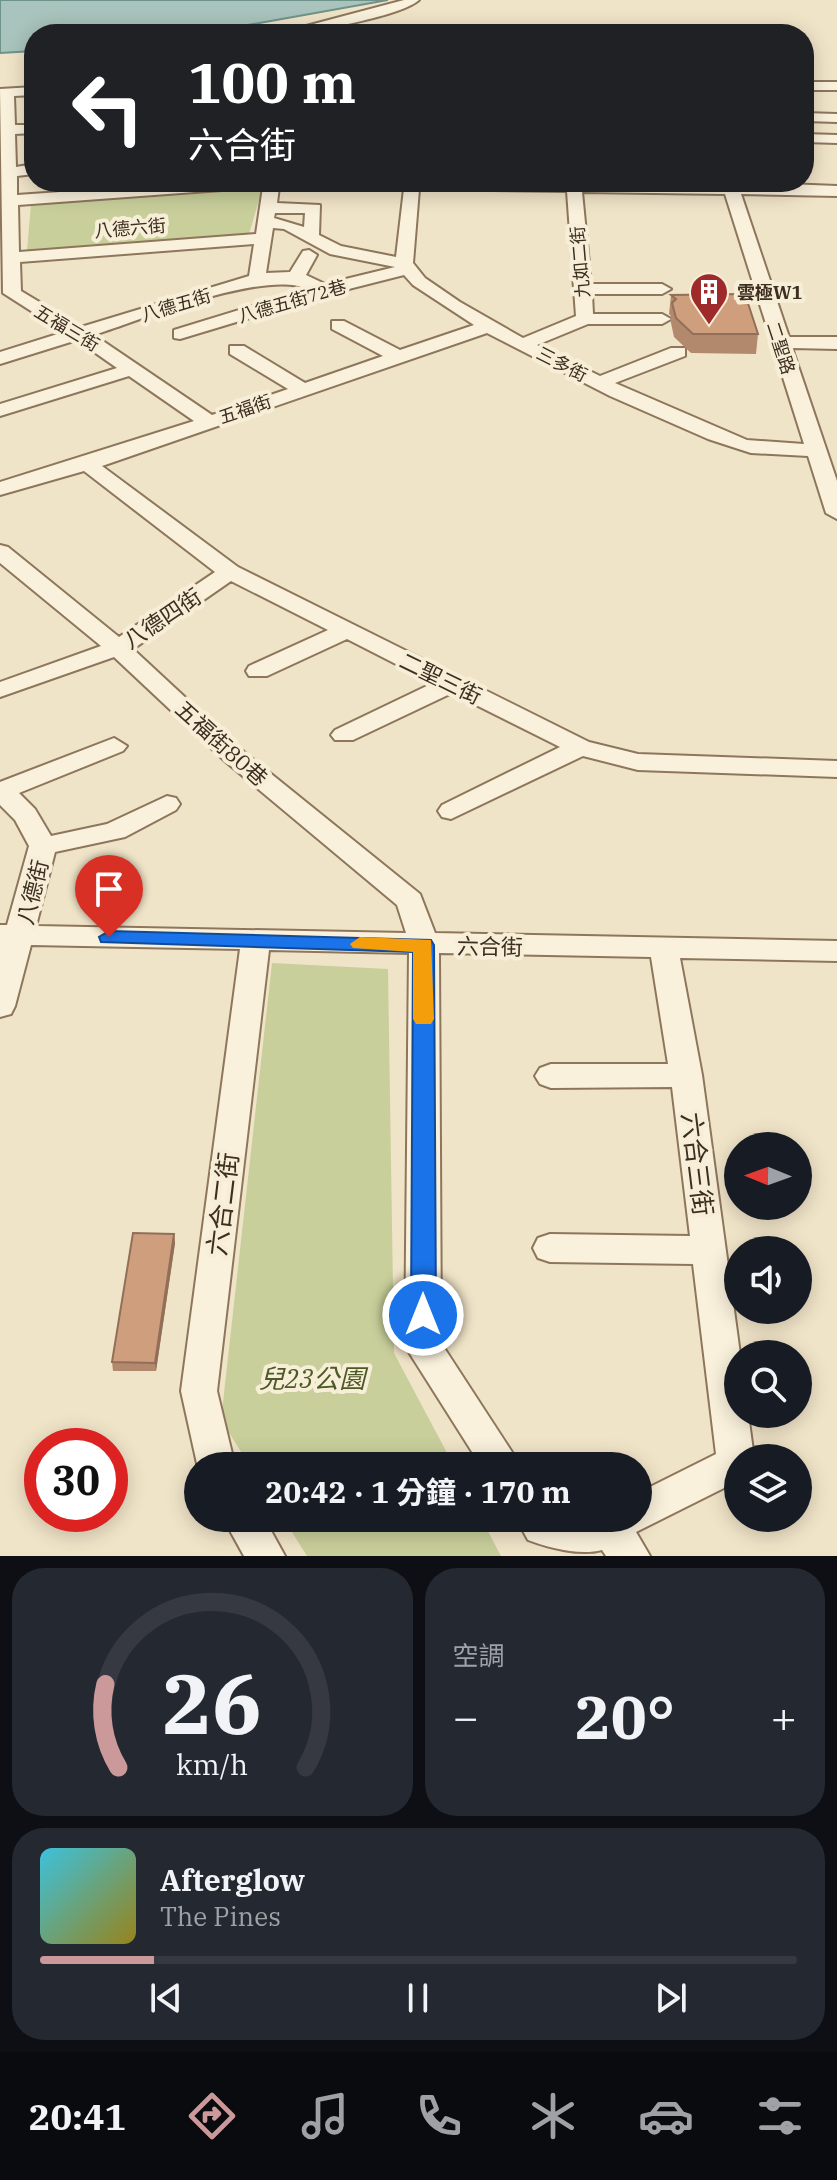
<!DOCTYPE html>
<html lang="zh-TW">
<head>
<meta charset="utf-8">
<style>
	body { margin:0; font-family:"IBM Plex Serif","Noto Sans TC",serif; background:#242831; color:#f1f3f6; height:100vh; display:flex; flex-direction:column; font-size:30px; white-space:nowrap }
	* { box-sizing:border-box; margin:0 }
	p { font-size:26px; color:#9ea1a6 }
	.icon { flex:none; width:44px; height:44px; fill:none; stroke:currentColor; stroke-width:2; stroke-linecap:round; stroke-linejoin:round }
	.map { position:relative; height:1556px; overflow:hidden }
	.panel { display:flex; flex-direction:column; gap:12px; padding:12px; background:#0d0f14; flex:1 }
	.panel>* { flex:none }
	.top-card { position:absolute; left:24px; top:24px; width:790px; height:168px; border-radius:32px; box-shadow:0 4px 20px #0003; background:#202124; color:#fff; overflow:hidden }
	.needle { width:52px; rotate:271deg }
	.fabs { position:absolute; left:724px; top:1132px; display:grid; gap:16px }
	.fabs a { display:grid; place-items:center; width:88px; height:88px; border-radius:50%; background:#171b24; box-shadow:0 4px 20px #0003; font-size:40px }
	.speed { position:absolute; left:24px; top:1428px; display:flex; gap:16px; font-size:40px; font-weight:700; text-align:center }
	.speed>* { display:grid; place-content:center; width:104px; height:104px; border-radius:50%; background:#171b24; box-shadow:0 4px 20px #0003; line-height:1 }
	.speed .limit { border:12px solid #d22; background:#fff; color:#111 }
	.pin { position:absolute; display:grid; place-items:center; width:68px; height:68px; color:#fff; margin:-82px -34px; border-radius:50% 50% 50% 0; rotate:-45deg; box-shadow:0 0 8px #0007 }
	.pin .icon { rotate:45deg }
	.me { position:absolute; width:88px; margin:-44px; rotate:0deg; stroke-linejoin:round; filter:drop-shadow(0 0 6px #0008) }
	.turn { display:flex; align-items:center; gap:28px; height:168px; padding:0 32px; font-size:36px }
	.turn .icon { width:104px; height:104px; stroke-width:2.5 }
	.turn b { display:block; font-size:56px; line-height:68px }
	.big { font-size:60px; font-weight:700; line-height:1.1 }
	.panel .widget { flex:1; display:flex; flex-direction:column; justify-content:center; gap:12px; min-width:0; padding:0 28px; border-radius:32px; background:#242831 }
	.panel .dial { align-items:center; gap:0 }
	.dial svg { height:208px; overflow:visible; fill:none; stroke:#363941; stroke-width:7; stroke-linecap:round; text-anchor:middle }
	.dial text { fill:#f1f3f6; stroke:none }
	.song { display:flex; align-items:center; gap:24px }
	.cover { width:96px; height:96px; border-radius:12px; background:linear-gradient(135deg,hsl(190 70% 55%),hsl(50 70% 35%)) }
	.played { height:8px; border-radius:4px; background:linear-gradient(90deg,#cc999b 15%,#363941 15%) }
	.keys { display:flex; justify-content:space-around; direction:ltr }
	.heat { display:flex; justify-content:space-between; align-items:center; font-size:44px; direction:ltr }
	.panel .tiles { flex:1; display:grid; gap:12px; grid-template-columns:1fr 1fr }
	.widget:last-child { grid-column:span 2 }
	.trip { position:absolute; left:184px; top:1452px; width:468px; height:80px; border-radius:40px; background:#171b24; box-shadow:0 4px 20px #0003; font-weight:700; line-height:80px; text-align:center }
	.menu { display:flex; height:128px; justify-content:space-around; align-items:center; background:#090b0e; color:#9ea1a6 }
	.menu .icon { width:56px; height:56px }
	.menu .selected { color:#cc999b }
	.menu b { font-size:36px; color:#f1f3f6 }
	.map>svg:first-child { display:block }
</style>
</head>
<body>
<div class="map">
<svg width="837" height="1556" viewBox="0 0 837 1556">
	<rect width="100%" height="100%" fill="#f0e4c8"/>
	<g fill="#c9cf9b">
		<path d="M250 189 262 190 249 234 27 250 31 204Z"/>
		<path d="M272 963 388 969 394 1353 454 1466H250L221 1420Z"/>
		<path d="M283 1518H481L501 1556H307Z"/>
	</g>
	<path fill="#a9c4bc" stroke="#6f938a" stroke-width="2" d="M0 0H388L198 34H34V51L0 53Z"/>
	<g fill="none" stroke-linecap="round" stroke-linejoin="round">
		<g stroke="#8d765c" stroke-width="4">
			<g id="minor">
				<path d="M404 0H419C400 17 303 34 276 34Z"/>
				<rect x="804" y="82" width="33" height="8"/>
				<path d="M34 87V95L14 96 15 125H34V133L15 134 16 167 34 164V174L17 176V195L204 182H737L837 186V196L741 194 789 337H837V349L792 348 837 481V519L826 513 808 456 751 453 708 439 610 396 487 333 102 466 238 567 589 742 638 754 837 761V777L638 770 583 756 451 819 442 817 438 811 442 805 560 747 452 693 353 740H335L331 735 335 730 433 683 347 639 267 676H249L246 671 249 666 328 630 231 581 133 649 244 752 420 894 435 933 837 941V961L680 958 702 1075 740 1354 738 1414H748L754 1458H738V1481L636 1532 650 1556H606L602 1550C580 1556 549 1548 528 1540L516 1518H638V1493L716 1454 693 1264 550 1262 538 1258 533 1248 538 1238 550 1234 690 1236 672 1087 551 1088 540 1084 535 1076 540 1068 551 1064H668L651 957 439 953 441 1343 521 1466H481L405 1346 409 953 269 950 217 1391 235 1466 198 1468 181 1391 240 949 31 945 15 1006 11 1014 0 1017V925H7L29 846 15 820 0 805V782L114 738 127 746 123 751 19 793 35 809 51 836 107 824 167 796 176 798 180 804 176 810 125 837 55 852 36 926 406 933 397 905 226 762 114 657 0 697V682L101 646 0 563V545L8 547 119 637 215 572 84 471 0 495V482L194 421 129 376 0 416V404L117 368 77 340 0 364V352L64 332 3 293 0 89ZM263 187 256 234 19 252 18 205ZM279 187 404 189 396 257 341 246 319 235 320 205 277 203ZM419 189 567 191 576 316 523 338 460 302 425 278 413 263ZM582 192 725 194 804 444 747 440 615 383 685 356V348H671L600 376 537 345 588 324H662L671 319 662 314H593L592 294H662L671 289 662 284H591ZM275 213H305L304 227 274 218ZM273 228 284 229 330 254 395 267 325 284 306 275 317 255 309 250 303 251 290 272 266 273ZM254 244 249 276 81 327 21 291 20 262ZM404 275 413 285 474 325 400 350 344 321H332V329L383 356 305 383 244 346H230V354L288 389 212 415 94 335C141 320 266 269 307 289L174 330V338L180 339 329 294Z"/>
				<path d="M804 113 837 114V122L804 121Z"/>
				<path d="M804 134 837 135V143L804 142Z"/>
				<path d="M223 1518H264L285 1556H244Z"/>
			</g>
		</g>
		<use href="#minor" fill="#faf1dc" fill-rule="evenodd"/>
	</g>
	<g fill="#b2896c">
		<path d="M671 295 758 334 756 354 691 353 674 337 671 323V316L669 314Z"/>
		<path d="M174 1234 175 1243 156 1371H113L112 1362Z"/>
	</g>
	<path fill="#916f58" d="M174 1234 175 1243 156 1371 155 1363Z"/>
	<g fill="#cf9f7d" stroke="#916f58" stroke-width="2">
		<path d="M745 294 758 334H693L676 318 672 303 676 299 671 295Z"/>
		<path d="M133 1233 174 1234 155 1363 112 1362Z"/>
	</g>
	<path fill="#1a73e8" stroke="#114b97" stroke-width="2" d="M109 931 431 940 434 945 436 1315 432 1323 423 1326 414 1323 411 1315 413 952 101 942 99 937Z"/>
	<path fill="#f59e0b" d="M360 937 431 940 434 1019 431 1024H416L413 1019V952L353 948 350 944Z"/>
	<defs>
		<g id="building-pin" transform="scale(2)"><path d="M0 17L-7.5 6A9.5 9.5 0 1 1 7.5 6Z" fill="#9e2a2b" stroke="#f7eed8"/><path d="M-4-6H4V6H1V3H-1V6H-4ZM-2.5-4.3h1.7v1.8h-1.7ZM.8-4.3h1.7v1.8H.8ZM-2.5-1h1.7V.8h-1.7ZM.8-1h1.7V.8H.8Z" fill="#fff"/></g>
	</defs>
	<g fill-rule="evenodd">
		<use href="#building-pin" x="709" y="292"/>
	</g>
	<g text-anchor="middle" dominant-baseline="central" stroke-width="8" stroke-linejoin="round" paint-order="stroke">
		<g font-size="18" fill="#3d2e20" stroke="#f7eed8">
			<text transform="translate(130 228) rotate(-5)">八德六街</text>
			<text transform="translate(580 262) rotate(-95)">九如二街</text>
			<text transform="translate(292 301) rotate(-16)">八德五街72巷</text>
			<text transform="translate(176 305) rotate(-17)">八德五街</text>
			<text transform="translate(67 328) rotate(31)">五福三街</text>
			<text transform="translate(781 348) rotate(72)">二聖路</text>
			<text transform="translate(562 364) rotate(27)">三多街</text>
			<text transform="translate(245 409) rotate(-19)">五福街</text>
		</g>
		<g font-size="18" font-weight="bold" fill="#3d2e20" stroke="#f7eed8" text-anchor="start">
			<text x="737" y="292">雲極W1</text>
		</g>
		<g font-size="22" fill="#3d2e20" stroke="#f7eed8">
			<text transform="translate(162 618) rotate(-34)">八德四街</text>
			<text transform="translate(441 678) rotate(26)">二聖三街</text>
			<text transform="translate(222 743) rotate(42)">五福街80巷</text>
			<text transform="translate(32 892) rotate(-76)">八德街</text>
			<text transform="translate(490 946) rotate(1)">六合街</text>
		</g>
		<g font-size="26" fill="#3d2e20" stroke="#f7eed8">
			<text transform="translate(698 1164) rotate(83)">六合三街</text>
			<text transform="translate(222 1204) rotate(-83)">六合二街</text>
		</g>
		<g font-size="26" font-style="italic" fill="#4d5a26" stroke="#f7eed8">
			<text x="312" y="1378">兒23公園</text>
		</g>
	</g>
</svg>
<div class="fabs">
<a><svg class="needle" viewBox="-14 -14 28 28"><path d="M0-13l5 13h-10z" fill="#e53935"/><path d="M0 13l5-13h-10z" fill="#9ea1a6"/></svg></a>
<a><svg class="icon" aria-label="sound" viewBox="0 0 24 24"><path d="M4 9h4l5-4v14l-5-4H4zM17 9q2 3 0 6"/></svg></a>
<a><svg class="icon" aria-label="search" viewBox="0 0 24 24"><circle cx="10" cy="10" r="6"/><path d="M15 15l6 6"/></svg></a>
<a><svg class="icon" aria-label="layers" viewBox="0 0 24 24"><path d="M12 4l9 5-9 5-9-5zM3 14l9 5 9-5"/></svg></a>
</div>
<div class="speed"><div class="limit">30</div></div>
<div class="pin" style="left:109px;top:937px;background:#d93025"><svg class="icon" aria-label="arrive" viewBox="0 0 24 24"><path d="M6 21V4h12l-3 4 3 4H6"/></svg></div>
<svg class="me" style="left:423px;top:1315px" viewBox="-20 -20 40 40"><circle r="17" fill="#1a73e8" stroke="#fff" stroke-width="3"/><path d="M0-11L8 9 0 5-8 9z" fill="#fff"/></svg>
<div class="trip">20:42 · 1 分鐘 · 170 m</div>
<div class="top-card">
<div class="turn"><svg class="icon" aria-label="left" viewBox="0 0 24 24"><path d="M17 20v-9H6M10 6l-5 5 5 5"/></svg><div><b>100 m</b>六合街</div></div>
</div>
</div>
<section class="panel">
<div class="tiles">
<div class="widget dial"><svg viewBox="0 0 100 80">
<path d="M14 69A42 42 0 1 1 86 69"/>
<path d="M14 69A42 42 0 0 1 9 37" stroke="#cc999b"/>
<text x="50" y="56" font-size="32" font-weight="700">26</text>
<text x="50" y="72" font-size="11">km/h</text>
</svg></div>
<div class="widget"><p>空調</p>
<div class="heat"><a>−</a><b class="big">20°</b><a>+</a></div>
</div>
<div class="widget">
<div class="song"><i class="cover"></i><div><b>Afterglow</b><p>The Pines</p></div></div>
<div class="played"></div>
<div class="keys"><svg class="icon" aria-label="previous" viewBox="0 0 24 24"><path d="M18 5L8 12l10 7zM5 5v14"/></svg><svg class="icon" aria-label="pause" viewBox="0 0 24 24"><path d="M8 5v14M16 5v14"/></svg><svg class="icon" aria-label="next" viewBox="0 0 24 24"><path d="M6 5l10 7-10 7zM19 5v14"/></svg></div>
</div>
</div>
</section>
<nav class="menu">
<b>20:41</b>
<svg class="icon selected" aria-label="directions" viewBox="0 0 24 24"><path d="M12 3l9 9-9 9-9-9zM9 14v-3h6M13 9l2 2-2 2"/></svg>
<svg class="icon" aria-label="music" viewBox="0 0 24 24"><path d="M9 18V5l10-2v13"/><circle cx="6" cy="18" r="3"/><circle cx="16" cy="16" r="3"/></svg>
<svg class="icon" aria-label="phone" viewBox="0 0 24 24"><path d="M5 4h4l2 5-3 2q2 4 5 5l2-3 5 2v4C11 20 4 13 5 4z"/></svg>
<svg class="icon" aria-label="climate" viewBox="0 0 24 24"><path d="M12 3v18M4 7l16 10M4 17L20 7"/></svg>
<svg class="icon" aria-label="car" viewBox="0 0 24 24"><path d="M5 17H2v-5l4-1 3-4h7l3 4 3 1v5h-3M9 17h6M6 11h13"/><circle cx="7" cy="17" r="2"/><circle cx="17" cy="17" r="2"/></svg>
<svg class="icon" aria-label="filters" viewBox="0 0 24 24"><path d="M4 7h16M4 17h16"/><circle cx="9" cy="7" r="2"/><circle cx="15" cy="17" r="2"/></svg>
</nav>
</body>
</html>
